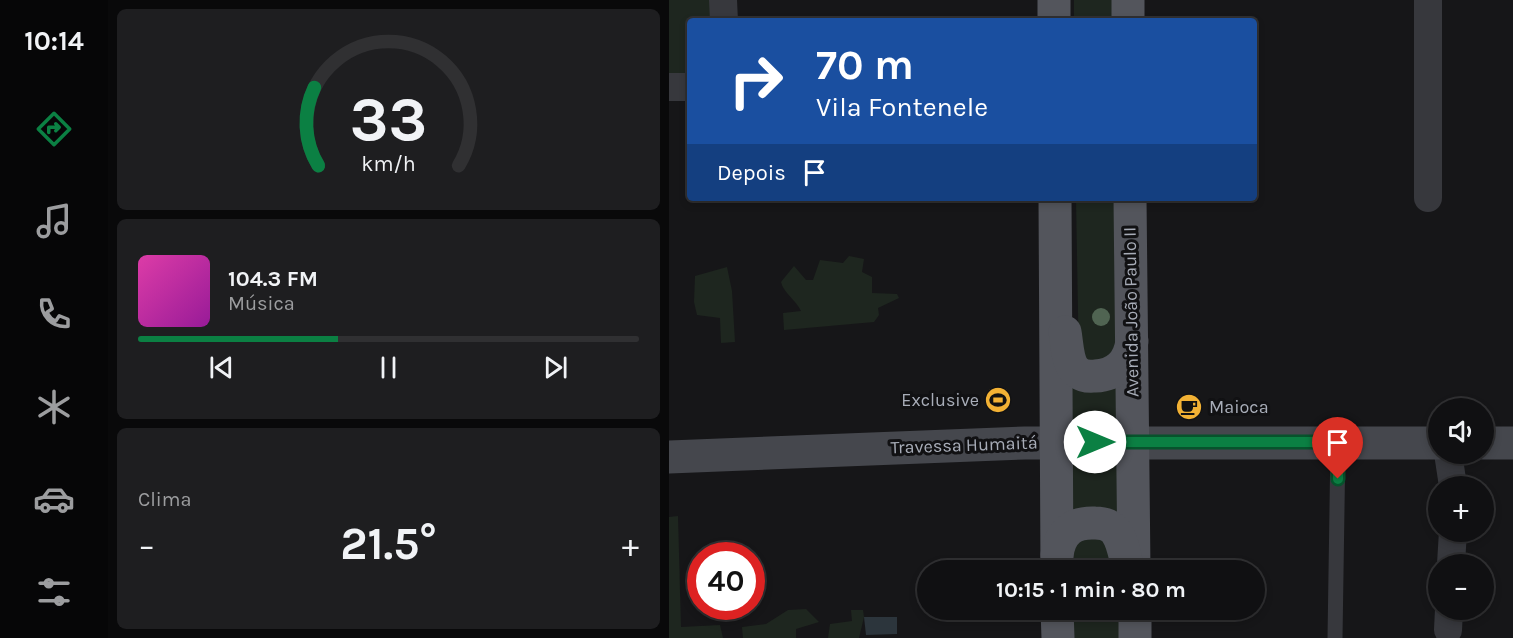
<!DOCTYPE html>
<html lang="pt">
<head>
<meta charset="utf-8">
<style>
	body { margin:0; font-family:Karla,sans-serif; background:#1e1e20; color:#f1f3f6; height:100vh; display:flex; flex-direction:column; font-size:22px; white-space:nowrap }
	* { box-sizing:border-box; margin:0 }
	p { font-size:20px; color:#9c9d9f }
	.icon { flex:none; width:33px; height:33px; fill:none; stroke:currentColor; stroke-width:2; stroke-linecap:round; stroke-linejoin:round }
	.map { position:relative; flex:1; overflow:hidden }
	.sheet { display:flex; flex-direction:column; gap:9px; padding:9px; background:#09090a; width:561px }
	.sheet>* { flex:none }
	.hud { position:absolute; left:18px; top:18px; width:570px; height:183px; border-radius:6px; box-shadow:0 3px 9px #0003,0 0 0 2px #303032; background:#1a4fa0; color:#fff; overflow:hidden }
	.fabs { position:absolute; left:759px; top:398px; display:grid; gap:12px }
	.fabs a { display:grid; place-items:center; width:66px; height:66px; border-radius:50%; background:#101012; box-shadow:0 3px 9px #0003,0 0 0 2px #303032; font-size:30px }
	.speed { position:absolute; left:18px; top:542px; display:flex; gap:12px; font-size:30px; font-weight:700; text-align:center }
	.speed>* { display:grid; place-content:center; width:78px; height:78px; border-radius:50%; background:#101012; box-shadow:0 3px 9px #0003,0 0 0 2px #303032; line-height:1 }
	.speed .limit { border:9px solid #d22; background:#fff; color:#111 }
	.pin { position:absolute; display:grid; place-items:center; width:51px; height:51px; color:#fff; margin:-62px -26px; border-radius:50% 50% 50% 0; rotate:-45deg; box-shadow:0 0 6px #0007 }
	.pin .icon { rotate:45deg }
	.me { position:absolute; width:66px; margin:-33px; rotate:90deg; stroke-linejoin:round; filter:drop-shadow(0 0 4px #0008) }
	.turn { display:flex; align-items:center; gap:21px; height:126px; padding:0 30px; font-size:27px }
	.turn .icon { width:78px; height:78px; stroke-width:2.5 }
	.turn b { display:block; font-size:42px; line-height:51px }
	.then { display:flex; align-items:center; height:57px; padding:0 30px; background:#0003; gap:12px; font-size:22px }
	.big { font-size:45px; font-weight:700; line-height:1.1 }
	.sheet .tile { flex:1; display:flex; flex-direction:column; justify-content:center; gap:9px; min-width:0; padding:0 21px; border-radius:9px; background:#1e1e20 }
	.sheet .dial { align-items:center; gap:0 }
	.dial svg { height:156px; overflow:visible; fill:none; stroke:#303032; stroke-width:7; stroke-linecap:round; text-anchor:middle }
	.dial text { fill:#f1f3f6; stroke:none }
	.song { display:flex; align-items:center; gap:18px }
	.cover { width:72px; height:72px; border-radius:9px; background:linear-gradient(135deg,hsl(320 70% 55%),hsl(300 70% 35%)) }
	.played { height:6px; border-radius:3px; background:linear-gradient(90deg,#0b8043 40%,#303032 40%) }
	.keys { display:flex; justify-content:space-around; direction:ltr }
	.heat { display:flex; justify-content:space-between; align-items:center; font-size:33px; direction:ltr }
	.trip { position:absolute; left:248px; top:560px; width:348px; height:60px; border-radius:30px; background:#101012; box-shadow:0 3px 9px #0003,0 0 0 2px #303032; font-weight:700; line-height:60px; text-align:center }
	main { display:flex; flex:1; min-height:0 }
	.menu { display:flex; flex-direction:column; width:108px; justify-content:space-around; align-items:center; background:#060607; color:#9c9d9f }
	.menu .icon { width:42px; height:42px }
	.menu .on { color:#0b8043 }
	.menu b { font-size:27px; color:#f1f3f6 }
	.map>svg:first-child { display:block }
</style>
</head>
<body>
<main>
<nav class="menu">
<b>10:14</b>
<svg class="icon on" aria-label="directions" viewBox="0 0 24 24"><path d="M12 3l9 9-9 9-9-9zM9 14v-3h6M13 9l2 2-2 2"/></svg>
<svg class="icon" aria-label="music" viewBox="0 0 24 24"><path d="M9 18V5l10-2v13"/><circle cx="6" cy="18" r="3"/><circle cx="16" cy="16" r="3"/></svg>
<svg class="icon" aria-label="phone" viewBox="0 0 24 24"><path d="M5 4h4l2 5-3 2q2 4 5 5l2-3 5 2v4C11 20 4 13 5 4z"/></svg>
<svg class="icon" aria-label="climate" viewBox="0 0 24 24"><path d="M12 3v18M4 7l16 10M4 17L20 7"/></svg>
<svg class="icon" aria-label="car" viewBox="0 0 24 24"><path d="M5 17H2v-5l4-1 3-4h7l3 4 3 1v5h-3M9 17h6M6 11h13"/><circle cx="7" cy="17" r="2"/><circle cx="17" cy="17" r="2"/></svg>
<svg class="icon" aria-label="filters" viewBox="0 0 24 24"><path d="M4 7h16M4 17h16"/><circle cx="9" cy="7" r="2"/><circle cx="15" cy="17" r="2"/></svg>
</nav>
<section class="sheet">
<div class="tile dial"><svg viewBox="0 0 100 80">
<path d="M14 69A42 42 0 1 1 86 69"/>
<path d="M14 69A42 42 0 0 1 12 29" stroke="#0b8043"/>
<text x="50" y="56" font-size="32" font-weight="700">33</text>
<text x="50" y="72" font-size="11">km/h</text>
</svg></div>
<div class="tile">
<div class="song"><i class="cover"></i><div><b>104.3 FM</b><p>Música</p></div></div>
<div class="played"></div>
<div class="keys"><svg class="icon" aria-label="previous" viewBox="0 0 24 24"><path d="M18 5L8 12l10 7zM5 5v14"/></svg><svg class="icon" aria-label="pause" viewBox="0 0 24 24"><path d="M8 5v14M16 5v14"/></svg><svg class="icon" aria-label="next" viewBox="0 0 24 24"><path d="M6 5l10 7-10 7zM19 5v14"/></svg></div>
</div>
<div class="tile"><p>Clima</p>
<div class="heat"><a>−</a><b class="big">21.5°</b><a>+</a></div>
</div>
</section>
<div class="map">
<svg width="844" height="638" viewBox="0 0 844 638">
	<rect width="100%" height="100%" fill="#161618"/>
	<g fill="#1e261f">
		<path d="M0 0H41L43 21H21V83H0Z"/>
		<path d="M405 0H455L456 21H405Z"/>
		<path d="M407 198H457L453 360 410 369Z"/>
		<path d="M180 256 195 259 193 272 203 277V293L228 294 230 298 209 308 210 315 205 322 115 330 114 313 132 311C127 300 114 292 112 282L125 266 137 280H144L151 260 174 263Z"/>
		<path d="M58 267 63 291 66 342 52 343 51 318 28 315 25 302 26 276Z"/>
		<path d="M456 370V570H405L402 373Z"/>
		<path d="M9 516 12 627 51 625 54 638H0V517Z"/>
		<path d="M137 609 150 622 127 629V638H74L73 627 97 624 119 610Z"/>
		<path d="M405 609H456L457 638H405Z"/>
		<path d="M182 610H194L195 617 190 638H159L161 624 183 621Z"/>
	</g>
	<path fill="#2c353c" d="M195 617H228V634L197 635Z"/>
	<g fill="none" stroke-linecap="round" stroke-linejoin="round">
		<path stroke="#37383d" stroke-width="15" d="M666 638 669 443"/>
		<g stroke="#37383d" stroke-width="28">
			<path d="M54 0 55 21"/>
			<path d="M0 87H21"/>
			<path d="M759 198V0"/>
			<path d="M779 453 784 486"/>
			<path d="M782 564 784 531"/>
			<path d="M779 630 780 609"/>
		</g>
		<g stroke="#45474d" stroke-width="33">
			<path d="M814 443H844"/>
			<path d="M0 457 356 443H770"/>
		</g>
		<g stroke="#53555c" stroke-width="33">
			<path d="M385 0V21"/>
			<path d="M459 0V21"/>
			<path d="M386 198 388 570"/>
			<path d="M461 198 465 570"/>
			<path d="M396 332C398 342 398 360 405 369 410 375 418 377 426 376 447 375 460 363 463 341"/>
			<path d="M388 555C391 532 404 522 426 523 435 523 442 525 447 532 454 541 456 557 459 568"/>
			<path d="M388 609 389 638"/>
			<path d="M466 609V638"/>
		</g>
	</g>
	<circle fill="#506452" cx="432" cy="317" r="9"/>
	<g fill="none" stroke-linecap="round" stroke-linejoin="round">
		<g stroke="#07532c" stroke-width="15">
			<path id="route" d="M426 442H669V479"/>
		</g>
		<use href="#route" stroke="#0b8043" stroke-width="10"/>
	</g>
	<defs>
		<g id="stadium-disc" transform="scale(1.35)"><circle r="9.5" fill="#f2b134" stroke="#111113"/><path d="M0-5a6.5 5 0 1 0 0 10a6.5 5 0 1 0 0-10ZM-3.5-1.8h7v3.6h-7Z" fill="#111"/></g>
		<g id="cafe-disc" transform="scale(1.35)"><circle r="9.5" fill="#f2b134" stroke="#111113"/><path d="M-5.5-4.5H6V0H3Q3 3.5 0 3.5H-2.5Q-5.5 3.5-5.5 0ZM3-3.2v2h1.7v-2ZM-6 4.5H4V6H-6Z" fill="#111"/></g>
	</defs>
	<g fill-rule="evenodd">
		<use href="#stadium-disc" x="329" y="400"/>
		<use href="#cafe-disc" x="520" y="407"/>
	</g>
	<g text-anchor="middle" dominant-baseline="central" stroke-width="6" stroke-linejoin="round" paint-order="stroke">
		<g font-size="18" fill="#a8adb8" stroke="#111113">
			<text transform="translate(462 312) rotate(-91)">Avenida João Paulo II</text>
			<text transform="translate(295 445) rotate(-2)">Travessa Humaitá</text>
		</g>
		<g font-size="18" fill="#a8adb8" stroke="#111113" text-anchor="end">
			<text x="310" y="400">Exclusive</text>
			<text x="540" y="407" text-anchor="start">Maioca</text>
		</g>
	</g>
</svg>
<div class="fabs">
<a><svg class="icon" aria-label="sound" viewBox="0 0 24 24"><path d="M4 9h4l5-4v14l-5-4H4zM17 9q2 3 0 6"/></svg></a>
<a>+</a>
<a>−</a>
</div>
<div class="speed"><div class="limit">40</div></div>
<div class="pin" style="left:669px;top:479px;background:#d93025"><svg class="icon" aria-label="arrive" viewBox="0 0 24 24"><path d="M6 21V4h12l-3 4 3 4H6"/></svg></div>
<svg class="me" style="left:426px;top:442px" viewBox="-20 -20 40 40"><circle r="19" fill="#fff"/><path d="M0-13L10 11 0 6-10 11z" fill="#0b8043"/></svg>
<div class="trip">10:15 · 1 min · 80 m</div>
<div class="hud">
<div class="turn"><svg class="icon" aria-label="right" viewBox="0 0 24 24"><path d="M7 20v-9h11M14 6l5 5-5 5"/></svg><div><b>70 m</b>Vila Fontenele</div></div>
<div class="then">Depois<svg class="icon" aria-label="arrive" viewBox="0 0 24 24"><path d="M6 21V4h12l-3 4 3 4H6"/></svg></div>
</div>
</div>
</main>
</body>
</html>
